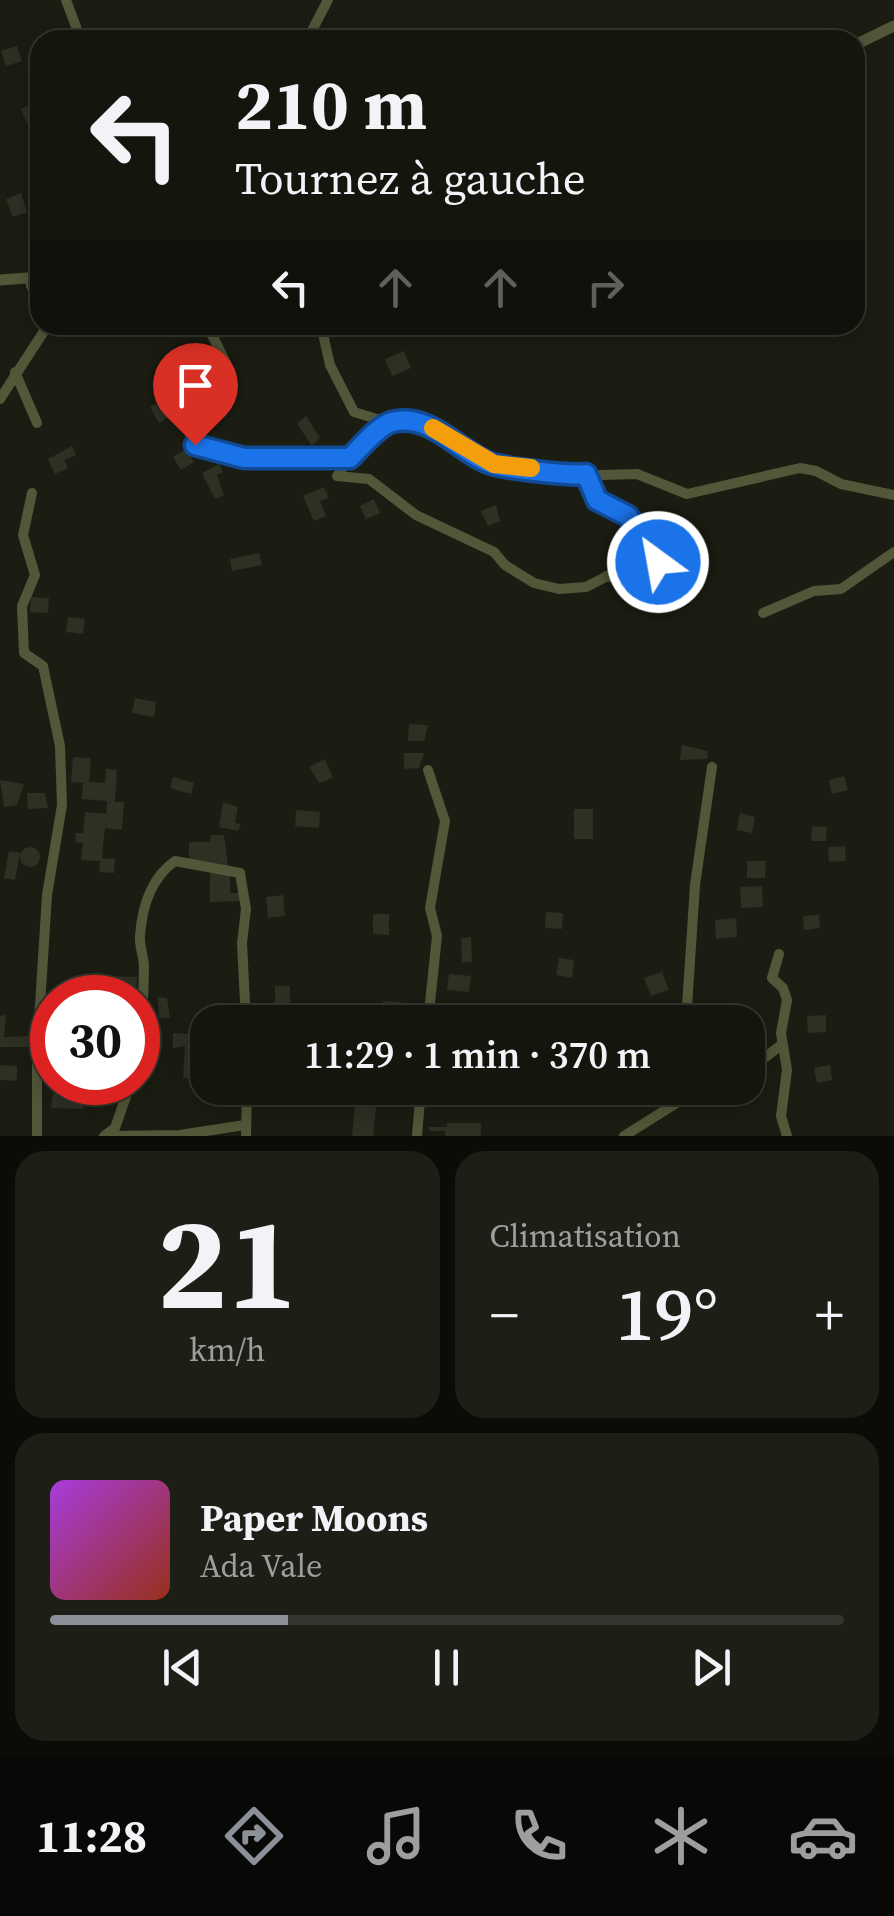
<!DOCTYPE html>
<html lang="fr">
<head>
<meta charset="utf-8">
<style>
	body { margin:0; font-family:"Source Serif 4",serif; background:#1d1f17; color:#f1f3f6; height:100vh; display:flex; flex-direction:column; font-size:38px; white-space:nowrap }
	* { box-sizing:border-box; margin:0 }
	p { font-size:32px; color:#9d9f9e }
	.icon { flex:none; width:55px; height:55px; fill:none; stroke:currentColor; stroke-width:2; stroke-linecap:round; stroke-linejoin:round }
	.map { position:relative; height:1136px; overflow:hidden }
	.details { display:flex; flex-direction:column; gap:15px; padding:15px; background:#0b0c08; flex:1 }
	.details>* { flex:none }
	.banner { position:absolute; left:30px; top:30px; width:835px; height:305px; border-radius:30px; box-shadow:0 5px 25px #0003,0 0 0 2px #33352e; background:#14160e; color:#f1f3f6; overflow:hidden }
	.speed { position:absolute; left:30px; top:975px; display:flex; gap:20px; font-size:50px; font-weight:700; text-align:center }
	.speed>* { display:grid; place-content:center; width:130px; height:130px; border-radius:50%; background:#14160e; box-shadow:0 5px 25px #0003,0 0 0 2px #33352e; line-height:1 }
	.speed .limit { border:15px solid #d22; background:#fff; color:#111 }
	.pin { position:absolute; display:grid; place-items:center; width:85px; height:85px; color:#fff; margin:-102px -42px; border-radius:50% 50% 50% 0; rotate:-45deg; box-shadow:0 0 10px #0007 }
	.pin .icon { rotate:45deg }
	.me { position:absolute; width:110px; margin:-55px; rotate:328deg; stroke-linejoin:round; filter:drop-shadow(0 0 8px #0008) }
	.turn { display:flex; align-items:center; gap:35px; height:210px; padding:0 40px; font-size:45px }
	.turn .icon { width:130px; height:130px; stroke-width:2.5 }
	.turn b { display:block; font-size:70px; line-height:85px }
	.lanes { display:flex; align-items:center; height:95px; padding:0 40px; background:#0003; justify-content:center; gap:50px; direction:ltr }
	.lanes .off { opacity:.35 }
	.big { font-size:75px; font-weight:600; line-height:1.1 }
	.details .widget { flex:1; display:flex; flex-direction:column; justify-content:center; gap:15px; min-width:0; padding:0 35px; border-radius:30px; background:#1d1f17 }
	.details .dial { align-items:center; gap:0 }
	.dial b { font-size:130px; line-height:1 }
	.song { display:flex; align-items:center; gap:30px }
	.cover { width:120px; height:120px; border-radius:15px; background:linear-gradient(135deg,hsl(280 70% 55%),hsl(10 70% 35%)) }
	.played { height:10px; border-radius:5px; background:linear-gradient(90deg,#8c9099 30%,#33352e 30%) }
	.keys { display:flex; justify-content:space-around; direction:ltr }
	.heat { display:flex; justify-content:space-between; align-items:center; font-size:55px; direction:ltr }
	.details .tiles { flex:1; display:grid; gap:15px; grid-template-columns:1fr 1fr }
	.widget:last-child { grid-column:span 2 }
	.trip { position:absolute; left:190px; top:1005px; width:575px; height:100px; border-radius:30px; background:#14160e; box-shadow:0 5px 25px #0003,0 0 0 2px #33352e; font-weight:600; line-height:100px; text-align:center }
	.dock { display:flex; height:160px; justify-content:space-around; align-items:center; background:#080906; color:#9d9f9e }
	.dock .icon { width:70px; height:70px }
	.dock .active { color:#8c9099 }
	.dock b { font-size:45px; color:#f1f3f6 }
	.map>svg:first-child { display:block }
</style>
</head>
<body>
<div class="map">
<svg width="894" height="1136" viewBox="0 0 894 1136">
	<rect width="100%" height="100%" fill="#1b1d12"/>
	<g fill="#2e3024">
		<path d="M17 46 22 61 6 66 1 51Z"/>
		<path d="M40 101V126L30 130 21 109Z"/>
		<path d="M21 193 27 212 13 217 6 199Z"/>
		<path d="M404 351 411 368 392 376 385 359Z"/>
		<path d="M166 398 175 413 159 423 150 407Z"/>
		<path d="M306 416 320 438 312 446 297 424Z"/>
		<path d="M72 446 76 455 64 460 68 468 55 474 48 459Z"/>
		<path d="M186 449 194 462 181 470 173 457Z"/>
		<path d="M219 464 223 472 217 475 224 495 215 499 202 473Z"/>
		<path d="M324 487 329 498 320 501 326 516 314 521 303 496Z"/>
		<path d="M374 499 380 513 366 519 360 506Z"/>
		<path d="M496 505 500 521 488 526 481 511Z"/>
		<path d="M259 553 262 565 232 571 230 559Z"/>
		<path d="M31 597 49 598 48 613 30 612Z"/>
		<path d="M68 617 85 619 83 634 66 632Z"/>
		<path d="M135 698 156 702 154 717 132 713Z"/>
		<path d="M409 724 428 725 424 741H408Z"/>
		<path d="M682 745 708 751 707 759 680 760Z"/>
		<path d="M404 753H424L419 768 404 769Z"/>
		<path d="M73 757 91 758 89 782 105 783 106 769 117 770 115 802H124L122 830 105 828 102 858 115 859 114 873 99 872 100 861 81 860 83 843 75 842 76 833H83L85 812 106 814 107 801 82 799 83 783 71 782Z"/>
		<path d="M325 759 333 778 319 783 309 767Z"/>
		<path d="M844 776 848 790 832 794 829 780Z"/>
		<path d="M173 777 194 783 191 794 170 788Z"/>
		<path d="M0 780 24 784 17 805 4 807Z"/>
		<path d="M27 793H45L48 808 28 809Z"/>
		<path d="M223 802 238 807 235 823 241 824 238 831 219 827Z"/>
		<rect x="574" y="809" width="19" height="30"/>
		<path d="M296 810 320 812 319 828 295 826Z"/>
		<path d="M740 813 755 817 752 833 737 830Z"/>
		<path d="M812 826 827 827 826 841H811Z"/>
		<path d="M211 835H224L228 866 189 861V842H210Z"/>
		<path d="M845 846 846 861 829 862 828 847Z"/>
		<circle cx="30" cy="857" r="10"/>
		<path d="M9 851 20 853 15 880 4 878Z"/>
		<path d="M747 861H766L765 878H747Z"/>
		<path d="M210 872H230V893H241V901L210 902Z"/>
		<path d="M762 886 763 907 741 908 740 887Z"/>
		<path d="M283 895 285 916 268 918 266 897Z"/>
		<path d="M546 912 563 913 562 929 545 928Z"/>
		<path d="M373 914H389V935L373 934Z"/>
		<path d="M819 915 820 928 804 930 803 916Z"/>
		<path d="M736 918 737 937 716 939 715 920Z"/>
		<path d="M471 937 472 962 462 963 461 938Z"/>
		<path d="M559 958 574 960 572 978 556 975Z"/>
		<path d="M662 972 669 990 651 996 644 978Z"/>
		<path d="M449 974 471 976 469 992 447 990Z"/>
		<path d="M107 976 137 977 136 989 108 990Z"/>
		<path d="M275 986H290V1003L275 1004Z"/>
		<path d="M158 997 167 998 170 1018H159Z"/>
		<path d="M383 1001 401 1002 400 1021 382 1020Z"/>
		<rect x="292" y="1005" width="16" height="16"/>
		<path d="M6 1015 4 1037 32 1036 30 1047H0V1016Z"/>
		<path d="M826 1015V1032L808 1033 807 1016Z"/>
		<path d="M759 1016 763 1038 748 1041V1022L734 1020Z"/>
		<path d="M173 1033 202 1035 199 1078H183L185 1046 173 1048Z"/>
		<path d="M0 1065 17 1066V1081L0 1080Z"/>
		<path d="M830 1065 832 1080 817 1083 814 1068Z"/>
		<path d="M70 1082H89L83 1109 51 1108 53 1093 70 1089Z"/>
		<path d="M554 1089H570L569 1104 554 1103Z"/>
		<path d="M356 1095 377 1097 373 1136H352Z"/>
		<path d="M447 1123H481V1136H445V1131H429V1127H447Z"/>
	</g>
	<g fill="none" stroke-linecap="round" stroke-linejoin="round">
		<g stroke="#525739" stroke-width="10">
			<path d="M66 0 81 40"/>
			<path d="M307 40 328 0"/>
			<path d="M29 279 40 312"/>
			<path d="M207 325 226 363"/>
			<path d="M321 325 330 365 354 412 390 423"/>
			<path d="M15 372 37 423"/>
			<path d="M0 399 48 325"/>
			<path d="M192 442 244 458 350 457 390 423 413 421 433 428 494 464 567 476 637 474 687 494 800 468 816 471 841 484 894 495"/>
			<path d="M350 457 337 476 369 479 416 515 494 552 505 565 534 583 559 589 586 587 625 567 654 561 683 572"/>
			<path d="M586 474C596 498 602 508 629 516L654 561 653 588 606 576"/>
			<path d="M32 493 23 535 35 575 22 606 24 653 43 666 60 746 62 805 47 895 37 1053V1136"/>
			<path d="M763 613 814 591 841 589 894 552"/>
			<path d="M428 770 445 821 430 908 437 936 428 1022"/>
			<path d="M779 954 772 978 783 988 787 1000 781 1033 787 1070 781 1116 787 1136"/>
			<path d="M686 1022 695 885 712 767"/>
			<path d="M138 1045C142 1020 144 992 144 967 144 956 139 947 140 936 142 907 151 878 175 861L240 873 246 909 242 943 246 1022"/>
			<path d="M748 1071 781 1045"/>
			<path d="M104 1136 115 1128 131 1082"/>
			<path d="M113 1136 180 1135 245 1125"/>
			<path d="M246 1136 247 1088"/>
			<path d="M417 1136 421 1088"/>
			<path d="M624 1136 683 1099 730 1088"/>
		</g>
		<g stroke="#525739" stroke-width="11">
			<path d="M855 45 894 26"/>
			<path d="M0 280 40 277"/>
		</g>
	</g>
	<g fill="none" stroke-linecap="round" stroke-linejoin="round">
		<g stroke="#114b97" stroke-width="25">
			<path id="route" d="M195 445 244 458H350C361 447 378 426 392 422 431 412 459 453 492 464 510 469 568 476 586 474L597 500 628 516 658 562"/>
		</g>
		<use href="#route" stroke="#1a73e8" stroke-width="18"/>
		<path stroke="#f59e0b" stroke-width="18" d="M433 428 494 464 531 468"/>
	</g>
</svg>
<div class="speed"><div class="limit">30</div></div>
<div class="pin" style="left:195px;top:445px;background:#d93025"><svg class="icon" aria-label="arrive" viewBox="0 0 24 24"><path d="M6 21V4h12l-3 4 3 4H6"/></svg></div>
<svg class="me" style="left:658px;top:562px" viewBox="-20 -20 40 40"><circle r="17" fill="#1a73e8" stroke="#fff" stroke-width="3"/><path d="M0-11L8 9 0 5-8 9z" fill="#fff"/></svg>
<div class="trip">11:29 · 1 min · 370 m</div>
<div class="banner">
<div class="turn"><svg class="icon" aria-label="left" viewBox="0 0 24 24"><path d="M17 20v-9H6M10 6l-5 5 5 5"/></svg><div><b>210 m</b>Tournez à gauche</div></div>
<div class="lanes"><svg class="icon" aria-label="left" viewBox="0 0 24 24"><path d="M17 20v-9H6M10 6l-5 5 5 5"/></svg><svg class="icon off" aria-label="ahead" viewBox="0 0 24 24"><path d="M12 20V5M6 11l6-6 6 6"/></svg><svg class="icon off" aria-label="ahead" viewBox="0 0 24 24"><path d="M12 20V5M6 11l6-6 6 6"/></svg><svg class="icon off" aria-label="right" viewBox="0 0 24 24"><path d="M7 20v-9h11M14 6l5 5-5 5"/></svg></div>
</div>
</div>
<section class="details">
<div class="tiles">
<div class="widget dial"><b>21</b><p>km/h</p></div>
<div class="widget"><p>Climatisation</p>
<div class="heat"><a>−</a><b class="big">19°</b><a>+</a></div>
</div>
<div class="widget">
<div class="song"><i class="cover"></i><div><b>Paper Moons</b><p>Ada Vale</p></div></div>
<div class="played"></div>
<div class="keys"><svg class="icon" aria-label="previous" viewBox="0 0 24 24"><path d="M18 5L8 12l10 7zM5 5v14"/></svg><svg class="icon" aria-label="pause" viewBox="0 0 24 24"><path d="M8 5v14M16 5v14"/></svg><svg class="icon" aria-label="next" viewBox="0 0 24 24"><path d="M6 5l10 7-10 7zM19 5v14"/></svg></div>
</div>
</div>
</section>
<nav class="dock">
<b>11:28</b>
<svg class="icon active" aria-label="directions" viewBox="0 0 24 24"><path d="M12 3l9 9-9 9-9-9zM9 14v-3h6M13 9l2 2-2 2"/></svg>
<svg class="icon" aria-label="music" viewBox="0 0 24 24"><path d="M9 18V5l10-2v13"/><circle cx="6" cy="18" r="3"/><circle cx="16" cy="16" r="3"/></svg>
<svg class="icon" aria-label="phone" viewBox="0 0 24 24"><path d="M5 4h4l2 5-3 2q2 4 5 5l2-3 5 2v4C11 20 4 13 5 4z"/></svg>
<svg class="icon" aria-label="climate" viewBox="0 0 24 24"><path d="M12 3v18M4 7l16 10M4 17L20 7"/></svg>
<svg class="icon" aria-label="car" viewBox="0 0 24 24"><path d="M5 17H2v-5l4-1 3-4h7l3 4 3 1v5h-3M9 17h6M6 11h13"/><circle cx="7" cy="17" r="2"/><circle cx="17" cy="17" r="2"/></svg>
</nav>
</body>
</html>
